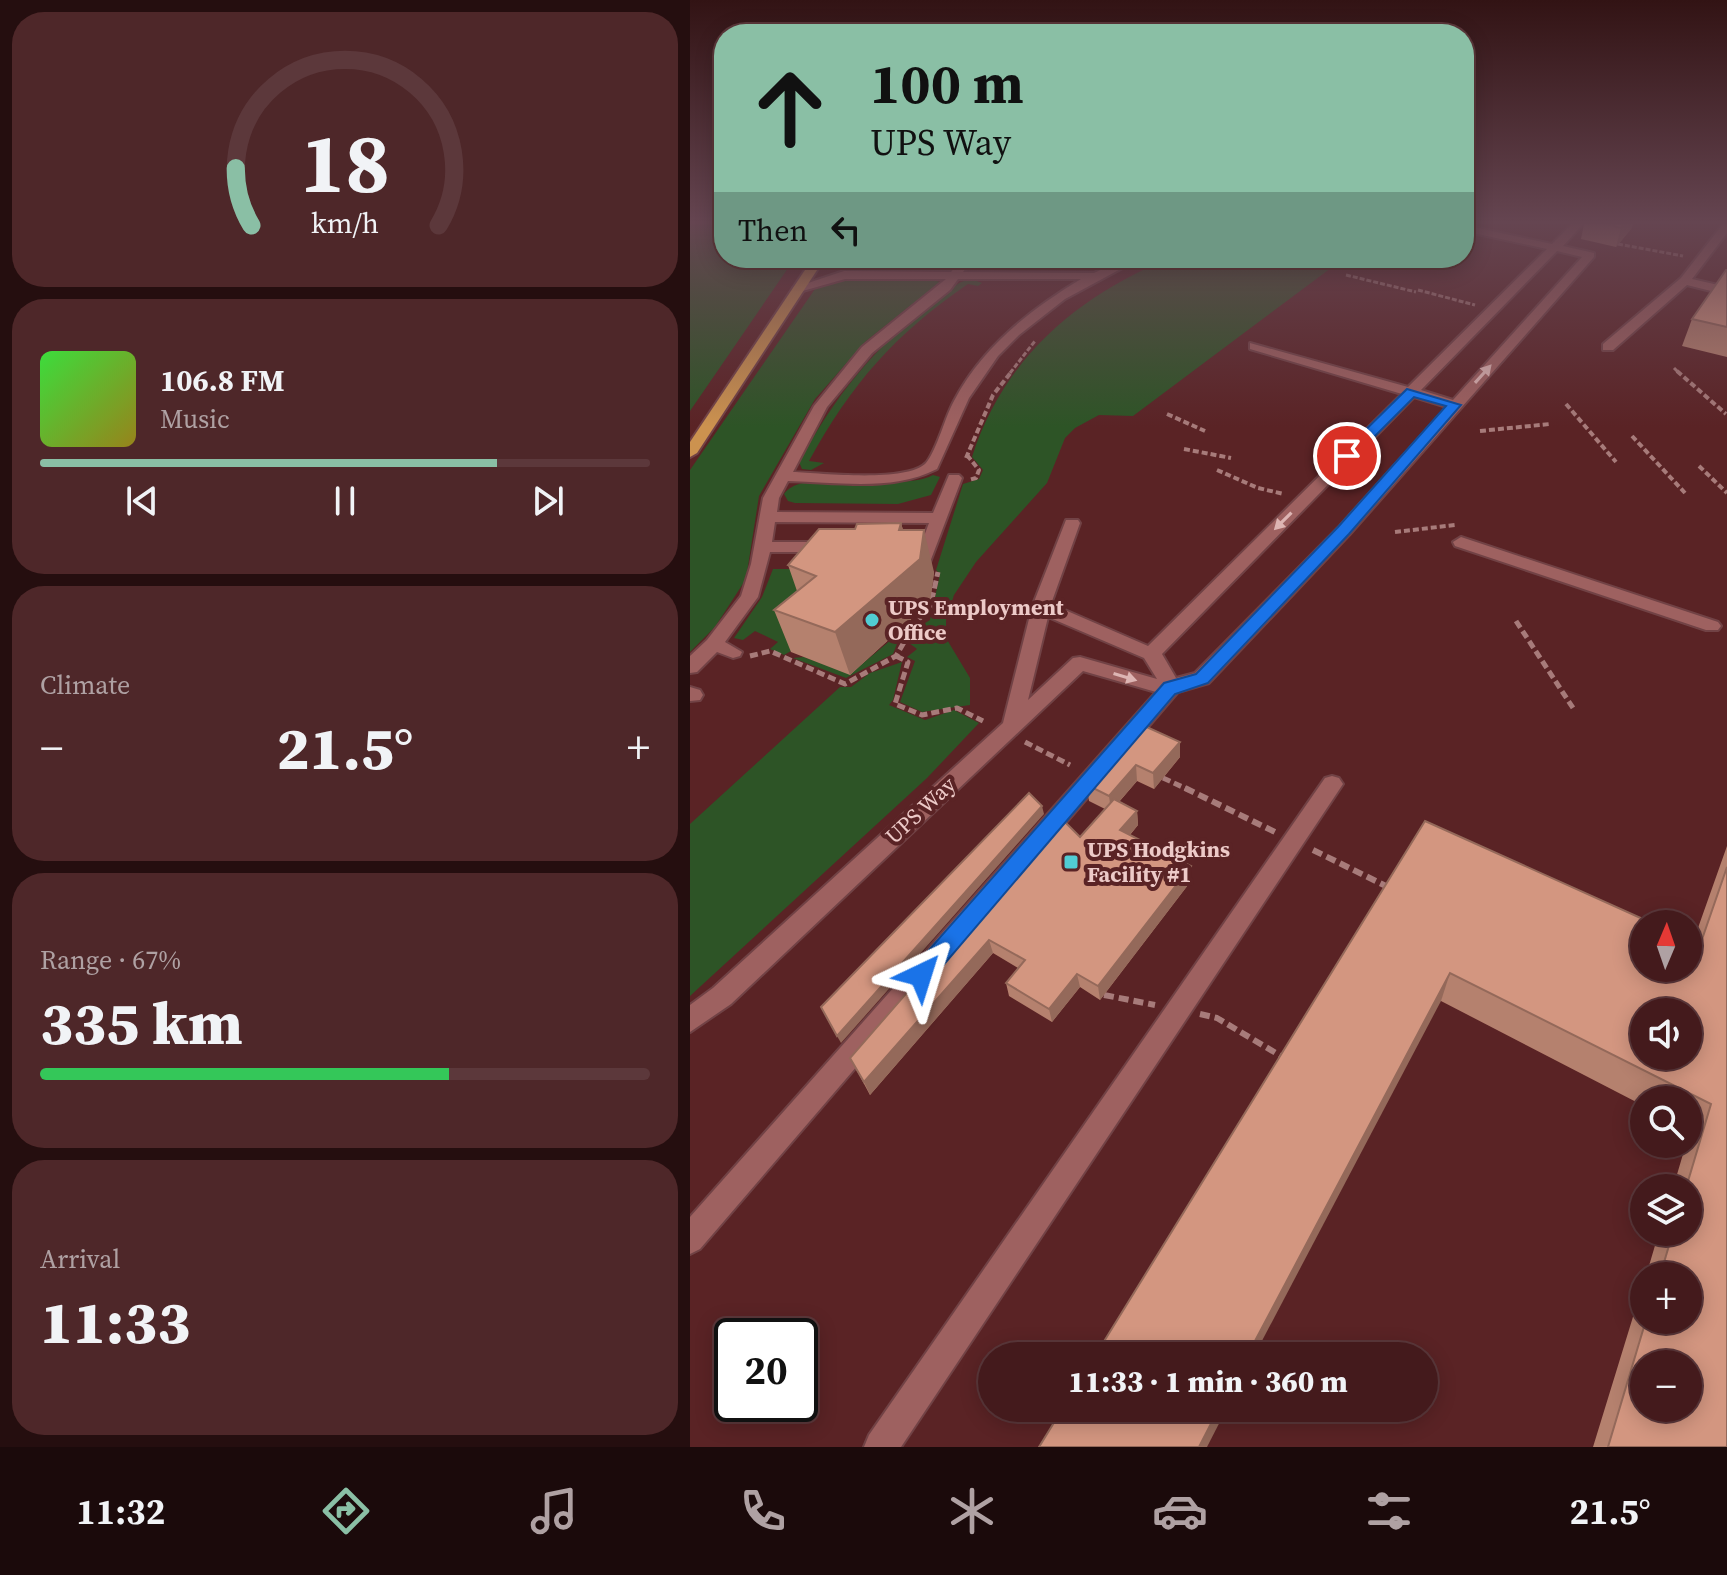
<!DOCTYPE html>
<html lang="en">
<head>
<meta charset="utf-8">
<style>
	body { margin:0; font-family:"Source Serif 4",serif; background:#4e2729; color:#f1f3f6; height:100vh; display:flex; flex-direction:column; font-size:30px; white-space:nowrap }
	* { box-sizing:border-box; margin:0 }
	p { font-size:26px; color:#afa1a3 }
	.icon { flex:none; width:44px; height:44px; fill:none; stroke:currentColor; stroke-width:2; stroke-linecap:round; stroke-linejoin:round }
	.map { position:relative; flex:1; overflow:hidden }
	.details { display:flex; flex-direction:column; gap:12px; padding:12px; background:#250e0f; width:690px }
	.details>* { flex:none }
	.guide { position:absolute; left:24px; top:24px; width:760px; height:244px; border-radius:32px; box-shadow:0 4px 20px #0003,0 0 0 2px #5c383b; background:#8abfa5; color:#111; overflow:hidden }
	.needle { width:52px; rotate:2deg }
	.controls { position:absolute; left:940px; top:910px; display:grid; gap:16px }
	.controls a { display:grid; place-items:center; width:72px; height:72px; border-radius:50%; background:#441a1c; box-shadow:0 4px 20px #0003,0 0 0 2px #5c383b; font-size:40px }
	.speed { position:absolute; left:24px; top:1318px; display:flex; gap:16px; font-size:40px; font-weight:700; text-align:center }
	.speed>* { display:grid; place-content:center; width:104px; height:104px; border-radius:50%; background:#441a1c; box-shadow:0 4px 20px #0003,0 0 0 2px #5c383b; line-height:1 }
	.speed .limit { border:4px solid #111; border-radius:12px; background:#fff; color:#111 }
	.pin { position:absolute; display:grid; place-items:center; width:68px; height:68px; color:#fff; margin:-34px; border:4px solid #fff; border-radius:50%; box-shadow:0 2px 8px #0007 }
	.me { position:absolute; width:88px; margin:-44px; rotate:41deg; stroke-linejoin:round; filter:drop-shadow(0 0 6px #0008) }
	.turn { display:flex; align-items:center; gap:28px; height:168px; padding:0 24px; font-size:36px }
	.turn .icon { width:104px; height:104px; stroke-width:2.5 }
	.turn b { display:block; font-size:56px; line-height:68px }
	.then { display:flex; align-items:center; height:76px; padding:0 24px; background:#0003; gap:16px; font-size:30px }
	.big { font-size:60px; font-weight:800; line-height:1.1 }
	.details .widget { flex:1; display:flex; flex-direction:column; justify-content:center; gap:12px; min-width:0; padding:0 28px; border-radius:32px; background:#4e2729 }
	.details .dial { align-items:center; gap:0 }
	.dial svg { height:208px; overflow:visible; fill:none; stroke:#5c383b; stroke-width:7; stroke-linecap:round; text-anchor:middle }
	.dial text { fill:#f1f3f6; stroke:none }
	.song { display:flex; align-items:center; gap:24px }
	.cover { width:96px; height:96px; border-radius:12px; background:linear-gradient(135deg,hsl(120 70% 55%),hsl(50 70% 35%)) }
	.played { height:8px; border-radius:4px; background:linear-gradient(90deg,#8abfa5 75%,#5c383b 75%) }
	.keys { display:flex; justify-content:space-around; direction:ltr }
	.heat { display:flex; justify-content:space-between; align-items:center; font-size:44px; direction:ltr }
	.charge { height:12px; border-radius:6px; background:linear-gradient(90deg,#34c759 67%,#5c383b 0) }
	.trip { position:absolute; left:288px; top:1342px; width:460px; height:80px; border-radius:40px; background:#441a1c; box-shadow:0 4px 20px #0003,0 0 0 2px #5c383b; font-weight:800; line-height:80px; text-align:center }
	.tab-bar { display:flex; height:128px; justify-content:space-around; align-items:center; background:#1b0a0b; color:#afa1a3 }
	.tab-bar .icon { width:56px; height:56px }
	.tab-bar .selected { color:#8abfa5 }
	.tab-bar b { font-size:36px; color:#f1f3f6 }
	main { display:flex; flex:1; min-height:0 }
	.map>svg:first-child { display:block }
</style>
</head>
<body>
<main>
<section class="details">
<div class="widget dial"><svg viewBox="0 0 100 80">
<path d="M14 69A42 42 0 1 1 86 69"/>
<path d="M14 69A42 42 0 0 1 8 47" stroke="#8abfa5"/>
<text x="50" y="56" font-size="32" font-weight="700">18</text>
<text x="50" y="72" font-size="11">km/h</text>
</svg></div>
<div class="widget">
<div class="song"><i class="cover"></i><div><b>106.8 FM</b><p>Music</p></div></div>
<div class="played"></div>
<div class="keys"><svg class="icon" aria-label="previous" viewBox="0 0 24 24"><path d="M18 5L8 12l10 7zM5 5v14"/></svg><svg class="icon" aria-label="pause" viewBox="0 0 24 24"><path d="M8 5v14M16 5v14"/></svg><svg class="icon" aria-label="next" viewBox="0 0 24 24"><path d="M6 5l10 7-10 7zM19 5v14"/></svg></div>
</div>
<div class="widget"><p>Climate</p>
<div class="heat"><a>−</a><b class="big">21.5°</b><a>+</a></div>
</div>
<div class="widget"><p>Range · 67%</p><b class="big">335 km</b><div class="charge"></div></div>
<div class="widget"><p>Arrival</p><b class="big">11:33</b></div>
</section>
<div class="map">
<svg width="1037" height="1447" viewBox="0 0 1037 1447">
	<rect width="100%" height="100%" fill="#5a2325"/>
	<g fill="#2d5426">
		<path d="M0 224H34V258H105L0 411Z"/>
		<path d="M135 258 193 259 191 265H238L241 259 263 258 258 269 247 272 153 270 140 265Z"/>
		<path d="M480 258H634L641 268 443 416 409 415 385 428 375 438 357 483 286 562 264 595 256 620V638L280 678V705L232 712 210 702 225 661 217 657 227 649 219 643 227 628 240 620 250 574 246 570 273 484 289 479 293 470 282 457C313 359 387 296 480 258Z"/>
		<path d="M240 279 250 282 176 341 125 399 69 496 56 579 25 627 0 652V470L125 289 153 280Z"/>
		<path d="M281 279 292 283 288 286 278 284C204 335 162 383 119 461L134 463 121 470 112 469 109 462C144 398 185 345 244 302 255 294 267 281 281 279Z"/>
		<path d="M243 475 250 477 241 495 208 504 105 503 98 501 94 494C114 465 207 494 243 475Z"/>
		<path d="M83 569H140L101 651 94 655 80 649 88 642 65 631 53 640 44 638 72 597Z"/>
		<path d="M219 625 212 631 203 654 156 678 103 658 114 657 160 674Z"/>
		<path d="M212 662 203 700 199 705 235 720 264 710 289 723 237 778 0 996V824L150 687H161L180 673Z"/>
	</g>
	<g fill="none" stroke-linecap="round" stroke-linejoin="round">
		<g stroke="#714245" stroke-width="4">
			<g id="minor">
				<path d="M882 224H893L873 246 904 253V257L660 534 519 683 488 692 10 1249 0 1254V1217L466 692 393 671 41 1004 0 1032V1005L23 988 313 723 342 607 376 520H388L390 523 361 604 458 646 712 394 560 349V343L718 387 857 249 774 231V225L862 244ZM867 251 892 257 763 400 731 390ZM724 397 757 407 648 528 505 673 486 678 472 654ZM358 617 454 658 467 679 390 657 383 658 338 700Z"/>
				<path d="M1033 224H1037V233L1002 279 1037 287V295L997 285 923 350H913V344L991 278Z"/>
				<path d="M272 258H284L273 272 404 273 435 258H451L375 299 329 335 308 356 279 398 247 469C202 492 147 482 98 481L89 498 87 512 243 513 259 475H269L272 478 240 562H228L226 558 239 523 85 522 82 542H140L148 547 140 552H80L68 597 35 642 52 652 50 656 43 658 27 652 7 672 0 673V656L17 640 51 596 61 564 73 498 124 406 172 347 256 279H155L109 292 103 288 154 271 261 272ZM268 279H391C340 310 292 347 264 401 255 417 247 450 236 463 217 483 130 473 103 472L137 407 182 353 260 290Z"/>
				<path d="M771 537 1028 622 1031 626 1028 630H1016L765 546 763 542Z"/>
				<path d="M0 687 10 690 13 695 10 700 0 701Z"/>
				<path d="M642 776 649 778 653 784 211 1447H174L179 1435 635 778Z"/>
			</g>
		</g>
		<g stroke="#714245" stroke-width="4">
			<path id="major" d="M123 258H135L7 453 0 457V442Z"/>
		</g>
		<g stroke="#a77b7a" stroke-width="3" stroke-dasharray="5 2" stroke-linecap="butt">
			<path d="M928 244 993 256"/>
			<path d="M460 264 473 258"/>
			<path d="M656 275 726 292"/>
			<path d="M728 290 785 305"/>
			<path d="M984 368 989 373"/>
			<path d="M320 373 345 341"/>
		</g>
		<g stroke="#a77b7a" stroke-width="4" stroke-dasharray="6 3" stroke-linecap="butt">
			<path d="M987 371 1036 414"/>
			<path d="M876 404 926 462"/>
			<path d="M477 414 515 431"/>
			<path d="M790 431 860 424"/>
			<path d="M942 436 995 493"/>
			<path d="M494 449 541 458"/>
			<path d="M277 455 289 470 286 478 279 480"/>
			<path d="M276 458 303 395 322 371"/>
			<path d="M1009 466 1037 493"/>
			<path d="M527 470 568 488 594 494"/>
			<path d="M705 532 765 525"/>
		</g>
		<g stroke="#a77b7a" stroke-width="5" stroke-dasharray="8 4" stroke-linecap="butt">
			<path d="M826 621 883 708"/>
			<path d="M60 656 80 651 155 684 206 656 226 622 240 608 248 572"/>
			<path d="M206 656 218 662 205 704 232 715 267 708 293 721"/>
			<path d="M335 742 380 765"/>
			<path d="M473 778 499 790"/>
		</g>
		<g stroke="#a77b7a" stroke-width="6" stroke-dasharray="10 5" stroke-linecap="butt">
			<path d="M495 788 585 832"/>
			<path d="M623 850 700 888"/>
			<path d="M414 995 465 1005"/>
			<path d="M510 1014 527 1018 596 1059"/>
		</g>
		<use href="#minor" fill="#9e6160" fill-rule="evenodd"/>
		<use href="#major" fill="#cc924f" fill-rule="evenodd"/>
	</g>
	<g fill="#b5816e">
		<path d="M894 224H943L941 229 926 247 891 239Z"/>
		<path d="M1037 270V357L992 346 1002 319Z"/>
		<path d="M211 523 213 530 244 572 240 602 160 675 101 652 84 610 107 591 98 565 165 529Z"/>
		<path d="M450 724 490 757 464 789 447 781 429 802 447 811 448 825 440 835 501 866V881L410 1000 390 987 362 1022 319 996 316 983 328 968 303 953 180 1095 160 1058 390 837 415 809 399 801 397 785Z"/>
		<path d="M735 821 1003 942 1037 846V1447H903L954 1281V1320H998V1276H956L969 1232H998V1188H983L996 1144H998V1139L1001 1130 998 1128V1100H954V1106L751 1001Z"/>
	</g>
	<g fill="#94695a">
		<path d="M934 224H943L941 229 926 247 931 228Z"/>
		<path d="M211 523 222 565 234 530 244 572 240 602 160 675 145 632 209 530Z"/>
		<path d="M490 742V757L464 789 463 773Z"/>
		<path d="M446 765 447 781 421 811 419 796Z"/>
		<path d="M352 806 354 814 151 1043 147 1036Z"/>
		<path d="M447 811 448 825 431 845 430 830Z"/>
		<path d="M501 866V881L410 1000 408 986Z"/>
		<path d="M299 940 303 953 180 1095 174 1082Z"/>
		<path d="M760 973 751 1001 564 1356H557Z"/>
		<path d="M387 974 390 987 362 1022 359 1009Z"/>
		<path d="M529 1408H537L517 1447H509Z"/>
	</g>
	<g fill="#d39680" stroke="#94695a" stroke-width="2" fill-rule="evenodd">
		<path d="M916 224H934L931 228Z"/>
		<path d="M1036 270H1037V327L1002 319Z"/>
		<path d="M211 523 209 530H234L230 559 145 632 84 610 126 576 98 565 129 529H165L167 524Z"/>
		<path d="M450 724 490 742 463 773 446 765 419 796 397 785Z"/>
		<path d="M339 793 352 806 147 1036 131 1007Z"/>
		<path d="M424 799 447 811 430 830 501 866 408 986 387 974 359 1009 316 983 335 960 299 940 174 1082 160 1058 370 817 390 837Z"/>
		<path d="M735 821 964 924H954V968H998V939L1010 945 1037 867V1447H918L956 1320H998V1276H970L983 1232H998V1188H996L1021 1104 760 973 557 1356H405ZM954 1012H998V1056H954ZM954 1364H998V1408H954Z"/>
		<path d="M373 1408H529L509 1447H349Z"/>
	</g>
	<defs><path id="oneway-solid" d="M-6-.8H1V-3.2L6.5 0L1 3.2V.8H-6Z" transform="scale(2)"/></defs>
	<g fill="#ddb5b3">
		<use href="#oneway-solid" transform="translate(793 374) rotate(-48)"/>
		<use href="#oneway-solid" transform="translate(593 521) rotate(135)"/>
		<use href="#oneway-solid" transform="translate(435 677) rotate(17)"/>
	</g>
	<linearGradient id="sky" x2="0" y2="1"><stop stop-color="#321314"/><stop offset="0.52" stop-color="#654551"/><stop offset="1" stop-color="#654551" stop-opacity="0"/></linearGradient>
	<rect width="1037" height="427" fill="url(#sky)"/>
	<path fill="#1a73e8" stroke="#114b97" stroke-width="2" d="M717 389 771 405 659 534 518 683 485 694 239 982 231 985 223 982 219 975 223 968 474 683 506 674 648 527 756 406 724 397 662 459H652V453Z"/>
	<g fill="#51ccd3" stroke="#5a2325" stroke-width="3">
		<circle cx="182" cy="620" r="8"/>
		<rect x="373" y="854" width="16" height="16" rx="4"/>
	</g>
	<g text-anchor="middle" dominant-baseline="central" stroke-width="8" stroke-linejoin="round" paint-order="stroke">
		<g font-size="22" font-weight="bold" fill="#edcac8" stroke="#5a2325" text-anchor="start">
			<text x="198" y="607">UPS Employment<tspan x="198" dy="25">Office</tspan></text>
			<text x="397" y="849">UPS Hodgkins<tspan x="397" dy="25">Facility #1</tspan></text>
		</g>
		<g font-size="22" fill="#edcac8" stroke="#5a2325">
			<text transform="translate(230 810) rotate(-43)">UPS Way</text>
		</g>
	</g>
</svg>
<div class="controls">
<a><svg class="needle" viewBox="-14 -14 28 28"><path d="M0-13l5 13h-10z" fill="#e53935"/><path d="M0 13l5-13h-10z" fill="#afa1a3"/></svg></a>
<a><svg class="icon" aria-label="sound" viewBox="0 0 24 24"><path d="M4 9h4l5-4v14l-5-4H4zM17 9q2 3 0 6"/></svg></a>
<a><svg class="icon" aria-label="search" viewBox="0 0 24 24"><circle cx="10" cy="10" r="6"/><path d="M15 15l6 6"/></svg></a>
<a><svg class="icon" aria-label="layers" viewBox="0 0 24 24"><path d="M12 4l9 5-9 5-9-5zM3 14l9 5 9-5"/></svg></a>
<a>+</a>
<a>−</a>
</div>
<div class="speed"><div class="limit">20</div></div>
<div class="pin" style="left:657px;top:456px;background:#d93025"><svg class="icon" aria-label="arrive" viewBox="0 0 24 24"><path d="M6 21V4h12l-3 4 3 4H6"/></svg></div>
<svg class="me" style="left:231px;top:975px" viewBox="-20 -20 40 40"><path d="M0-17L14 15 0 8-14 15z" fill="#1a73e8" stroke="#fff" stroke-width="4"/></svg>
<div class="trip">11:33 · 1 min · 360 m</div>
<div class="guide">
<div class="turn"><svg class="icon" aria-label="ahead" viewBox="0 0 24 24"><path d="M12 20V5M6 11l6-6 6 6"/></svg><div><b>100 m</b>UPS Way</div></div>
<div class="then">Then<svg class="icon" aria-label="left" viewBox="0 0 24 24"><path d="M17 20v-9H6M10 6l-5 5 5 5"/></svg></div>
</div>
</div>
</main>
<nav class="tab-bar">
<b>11:32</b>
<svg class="icon selected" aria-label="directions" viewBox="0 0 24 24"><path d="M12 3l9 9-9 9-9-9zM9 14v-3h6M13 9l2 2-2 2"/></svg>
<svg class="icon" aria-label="music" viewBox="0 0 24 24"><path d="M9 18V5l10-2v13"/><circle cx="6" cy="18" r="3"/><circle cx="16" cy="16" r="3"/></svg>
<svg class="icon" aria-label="phone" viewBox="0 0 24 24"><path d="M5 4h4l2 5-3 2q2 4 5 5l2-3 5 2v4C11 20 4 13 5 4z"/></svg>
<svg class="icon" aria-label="climate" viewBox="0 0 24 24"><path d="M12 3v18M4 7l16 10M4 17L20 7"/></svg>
<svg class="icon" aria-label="car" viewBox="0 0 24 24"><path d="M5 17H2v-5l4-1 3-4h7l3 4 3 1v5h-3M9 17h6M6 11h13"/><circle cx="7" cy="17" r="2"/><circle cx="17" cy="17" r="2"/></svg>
<svg class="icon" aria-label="filters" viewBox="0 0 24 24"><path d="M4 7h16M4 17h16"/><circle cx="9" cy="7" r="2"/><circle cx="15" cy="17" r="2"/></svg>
<b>21.5°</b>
</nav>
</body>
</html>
